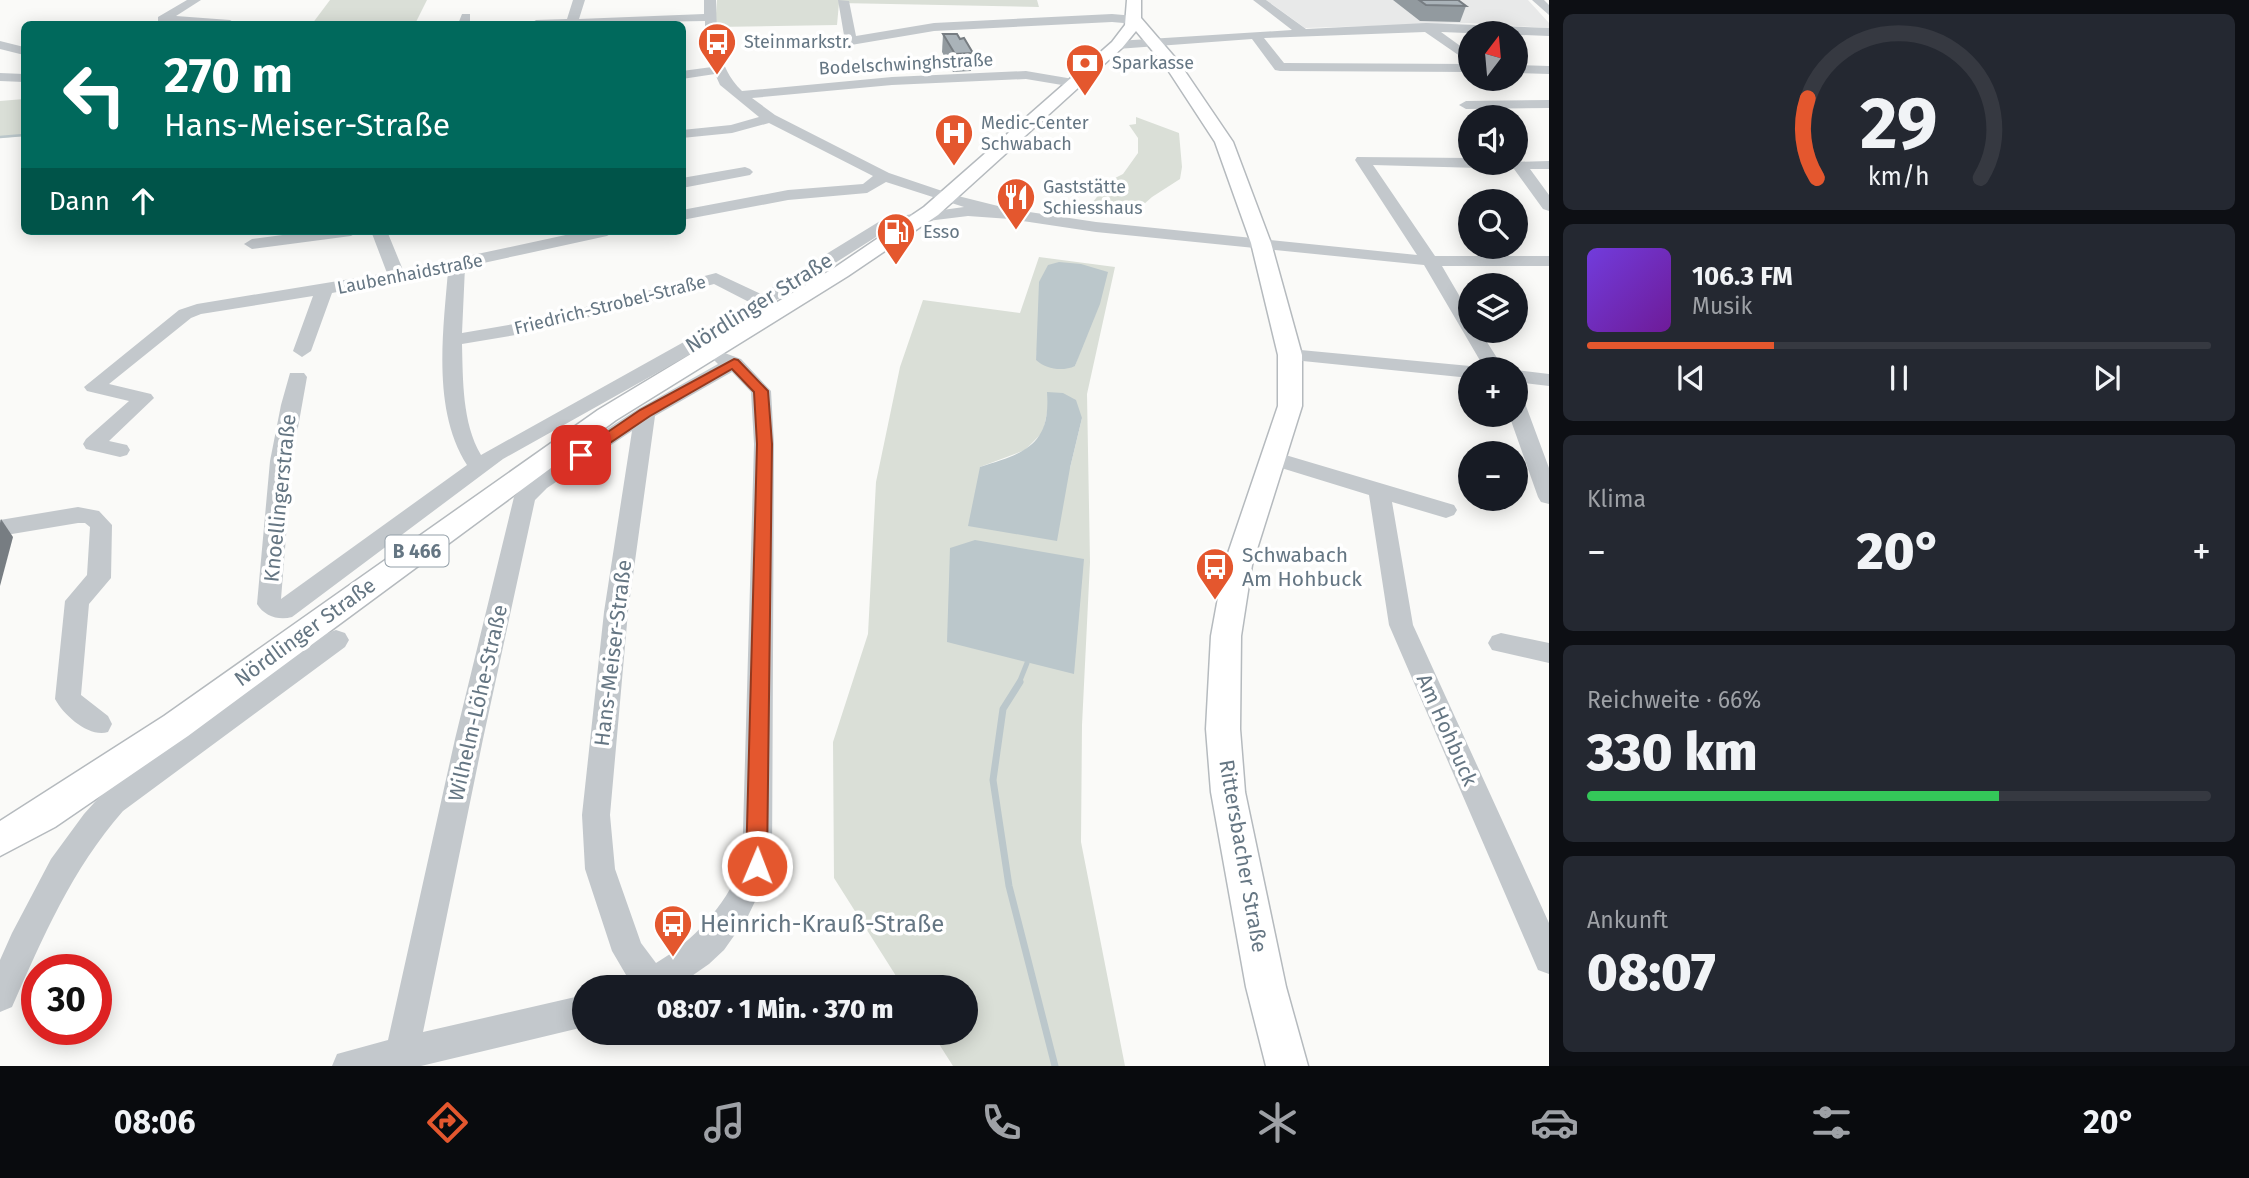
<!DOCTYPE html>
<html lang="de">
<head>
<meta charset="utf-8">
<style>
	body { margin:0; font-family:"Fira Sans",sans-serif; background:#242831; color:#f1f3f6; height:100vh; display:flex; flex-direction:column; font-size:26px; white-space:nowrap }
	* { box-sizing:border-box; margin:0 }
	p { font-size:23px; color:#9ea1a6 }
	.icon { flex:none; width:38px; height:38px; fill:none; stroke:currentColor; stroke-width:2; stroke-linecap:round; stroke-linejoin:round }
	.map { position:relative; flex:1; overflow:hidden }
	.drawer { display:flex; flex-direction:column; gap:14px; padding:14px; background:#0d0f14; width:700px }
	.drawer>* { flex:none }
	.guide { position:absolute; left:21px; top:21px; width:665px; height:214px; border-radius:10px; box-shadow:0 4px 18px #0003; background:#00695c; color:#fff; overflow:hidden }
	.needle { width:46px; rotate:16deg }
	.fabs { position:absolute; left:1458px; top:21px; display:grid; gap:14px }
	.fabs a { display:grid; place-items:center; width:70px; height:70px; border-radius:50%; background:#171b24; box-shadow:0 4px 18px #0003; font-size:35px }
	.speed { position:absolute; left:21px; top:954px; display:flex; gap:14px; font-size:35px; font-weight:700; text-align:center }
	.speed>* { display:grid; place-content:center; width:91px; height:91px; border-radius:50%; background:#171b24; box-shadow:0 4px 18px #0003; line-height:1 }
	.speed .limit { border:10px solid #d22; background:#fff; color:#111 }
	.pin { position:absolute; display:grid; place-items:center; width:60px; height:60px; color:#fff; margin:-30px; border-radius:14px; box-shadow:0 4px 10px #0006 }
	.me { position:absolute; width:77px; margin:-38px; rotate:1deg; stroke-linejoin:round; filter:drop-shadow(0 0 5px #0008) }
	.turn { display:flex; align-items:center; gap:24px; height:147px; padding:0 28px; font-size:32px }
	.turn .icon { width:91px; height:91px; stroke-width:2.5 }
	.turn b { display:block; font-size:49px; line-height:60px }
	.then { display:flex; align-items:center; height:66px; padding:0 28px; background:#0003; gap:14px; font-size:26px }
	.big { font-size:52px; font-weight:800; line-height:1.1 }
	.drawer .widget { flex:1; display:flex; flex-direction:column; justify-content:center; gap:10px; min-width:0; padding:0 24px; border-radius:10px; background:#242831 }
	.drawer .dial { align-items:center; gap:0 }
	.dial svg { height:182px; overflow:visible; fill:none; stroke:#363941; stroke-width:7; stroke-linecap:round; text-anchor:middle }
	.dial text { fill:#f1f3f6; stroke:none }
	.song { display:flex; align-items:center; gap:21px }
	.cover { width:84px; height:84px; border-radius:10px; background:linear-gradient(135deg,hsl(260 70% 55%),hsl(280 70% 35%)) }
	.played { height:7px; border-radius:4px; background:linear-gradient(90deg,#e4572e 30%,#363941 30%) }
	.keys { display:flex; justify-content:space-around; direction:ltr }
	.heat { display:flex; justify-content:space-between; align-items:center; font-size:38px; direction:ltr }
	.charge { height:10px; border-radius:5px; background:linear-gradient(90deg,#34c759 66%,#363941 0) }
	.trip { position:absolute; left:572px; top:975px; width:406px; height:70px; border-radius:35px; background:#171b24; box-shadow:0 4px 18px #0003; font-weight:800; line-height:70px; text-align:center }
	.dock { display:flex; height:112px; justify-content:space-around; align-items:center; background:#090b0e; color:#9ea1a6 }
	.dock .icon { width:49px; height:49px }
	.dock .on { color:#e4572e }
	.dock b { font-size:32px; color:#f1f3f6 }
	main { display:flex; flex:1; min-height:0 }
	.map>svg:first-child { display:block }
</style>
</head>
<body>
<main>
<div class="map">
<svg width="1549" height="1066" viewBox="0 0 1549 1066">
	<rect width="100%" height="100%" fill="#fafaf8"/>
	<path fill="#e8e9e9" d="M1266 0H1528L1549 23V28L1469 23 1305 28Z"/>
	<g fill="#dadfd7" fill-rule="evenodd">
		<path d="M330 0H427L415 24H312Z"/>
		<path d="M717 0H1037L1039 7 839 3 837 25 715 27Z"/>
		<path d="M24 99V136L0 138V101Z"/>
		<path d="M1136 117 1179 133 1182 167 1180 179 1152 197 1135 212 1121 214 1087 210 1109 181 1123 174 1138 153V138L1129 125 1136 124Z"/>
		<path d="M1039 257 1115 267 1087 394 1090 562 1082 725 1081 842 1125 1066H953L932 1033 966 1032V987H903L834 878 833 742 868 634 876 482 900 367 923 300 1020 313ZM1086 334 1075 366 1036 360 1038 339ZM1048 408 1082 418 1070 468 980 467 1025 450 1043 432Z"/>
	</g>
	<g fill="#bbc7cb">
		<path d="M1059 262 1081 264 1108 272 1100 304 1075 366C1062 372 1046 369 1036 360L1039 282 1048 265Z"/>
		<path d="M1047 392 1063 393 1076 400 1082 418 1070 468 1057 541 968 526 980 467C1024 453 1051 446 1047 392Z"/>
		<path d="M975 540 1084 559 1074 674 947 642 950 548Z"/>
	</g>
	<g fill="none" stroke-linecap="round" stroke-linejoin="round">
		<path stroke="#bbc7cb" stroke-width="2.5" d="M0 137 24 135"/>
		<path stroke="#bbc7cb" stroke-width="5" d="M1019 683 1027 663"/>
		<path stroke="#bbc7cb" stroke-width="7" d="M1020 682 1003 709 993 780 1009 886 1055 1066"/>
		<g stroke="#b5babe" stroke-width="3">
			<path id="major" d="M1127 0H1141V18L1178 61 1233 142 1271 243 1302 355V406L1252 565 1241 636 1240 729 1245 792 1286 987 1308 1066H1266L1246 987 1211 792 1206 729 1211 636 1224 565 1278 406V355L1251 243 1215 142 1166 67 1136 31 1122 48 938 215 848 276 616 420 188 736 55 827 0 856V821L164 716 598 410 834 268 924 207 1112 42 1125 25Z"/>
		</g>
		<g fill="#c3c8cc" fill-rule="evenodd">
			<path d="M187 0H201L176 16 230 20 236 24 158 23V17Z"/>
			<path d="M573 0H585L579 19 704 14V0H716C717 34 716 66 742 91L892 77 1026 71 1079 80V86L1074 87 1026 79 892 85 752 98 775 115 889 173 954 195 1010 209 1096 222 1417 255 1355 160 1357 157 1470 158V163L1549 161V169H1530L1549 195V211L1543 209 1514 169 1373 165 1435 256H1549V266H1442L1470 314V331H1480L1504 369H1485L1424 265 1096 232 1010 219 968 216 895 225 696 351 503 459 292 617C279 621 264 616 257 604L270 461 281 405 290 373H304L307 377 292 461 281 599 467 465C432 410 443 333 448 271L332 293 311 351 302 357 293 351 313 296 201 314 191 318 109 384 151 394 154 398 109 441 127 445 130 450 127 455 120 457 86 449 83 444 86 439 129 401 87 391 84 387 179 310 197 304 387 273 371 231H387L403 270 584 231H615L607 236 465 267 462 333 532 321 716 273 761 294 885 218 964 207 886 182 867 193 788 200 682 220V210L788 190 863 184 873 176 769 123 732 133 682 138V130L731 125 759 117 720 85 715 74 682 79V71L712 67 705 48V21L530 24 536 20 567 19ZM714 284 749 302 682 343 481 455C462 423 463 379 462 344L533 332Z"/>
			<path d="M838 0 849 1 856 36 934 23 1112 14 1135 16 1141 20 1135 24 1112 22 934 31 851 45 845 41Z"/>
			<path d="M1253 0H1266L1306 29 1426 23 1549 28V36L1441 32 1470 53V63L1425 32 1264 38 1284 63 1470 64V72L1280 71 1275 70 1252 39 1117 49 1111 45 1117 41 1292 30Z"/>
			<path d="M1532 0H1544L1549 5V15Z"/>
			<path d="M462 14H470V24H458Z"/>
			<path d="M0 41 24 47V55L0 49Z"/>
			<path d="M1516 65 1549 66V74L1516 73Z"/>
			<path d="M0 73 24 74V82L0 81Z"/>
			<path d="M1549 100V108L1466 109 1459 105 1466 101Z"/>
			<path d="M745 167 750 169 753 172 750 175 682 188V178Z"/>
			<path d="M313 231H359L351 236 252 249 244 244 252 239Z"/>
			<path d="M1290 349 1470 366 1478 369H1470V378L1283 359 1281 355 1283 351Z"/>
			<path d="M722 352 741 359 771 391 774 444 772 866 748 916 724 950 709 964 676 987H626L629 980 612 951 585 869 582 815 604 612 632 431 547 488 535 500 483 739 423 1032 584 995V1027L421 1066H332L337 1054 388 1040 455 739 514 497 531 478 638 409 718 364 712 358ZM732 372 751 392 754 444 742 866C723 908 695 940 656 963L641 943 615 869 610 815 628 612 655 416Z"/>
			<path d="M1516 370 1549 374V386L1516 382Z"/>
			<path d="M1516 400 1523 402 1526 406 1549 468V504L1541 502 1538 497 1509 415H1516Z"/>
			<path d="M1272 451 1454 505 1457 510 1454 515 1446 518 1392 502 1413 625 1549 923V974L1538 970 1389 625 1369 495 1265 463 1261 458 1265 453Z"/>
			<path d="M78 507 99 511 112 525 111 578 89 604 81 695 108 716 112 724 108 732C90 738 64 716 55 699L65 601 87 575 90 527 85 523H78L0 536V520Z"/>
			<path d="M336 630 345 633 349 640 345 647 123 811C72 869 43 937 12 1007L0 1012V960L12 933 51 859 84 814 103 793 327 633Z"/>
			<path d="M1501 633 1549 643V663L1492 650 1488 643 1492 636Z"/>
		</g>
		<use href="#major" fill="#fff" fill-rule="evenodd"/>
	</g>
	<g fill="#929a9f">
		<path d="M1393 0H1458L1466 6 1460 22 1420 21Z"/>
		<path d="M943 34 960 39 973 53 971 71 953 72 942 52Z"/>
	</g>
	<path fill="#777d82" d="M1 519 13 537 0 586V523Z"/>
	<g fill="#aab3b9" stroke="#777d82" stroke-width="2">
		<path d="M1419 0H1458L1466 6 1426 5Z"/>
		<path d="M943 34H957L960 39 964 38 973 53 955 54Z"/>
	</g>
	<path fill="#e4572e" stroke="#94391e" stroke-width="2" d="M734 359 738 360 768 391 772 444 767 866 764 872 757 875 749 872 746 866 757 444 754 392 732 369 650 416 586 459 581 460 574 455 640 410Z"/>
	<defs>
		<g id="bus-pin" transform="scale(2.0125)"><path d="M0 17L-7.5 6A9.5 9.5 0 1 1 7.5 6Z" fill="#e4572e" stroke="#fff"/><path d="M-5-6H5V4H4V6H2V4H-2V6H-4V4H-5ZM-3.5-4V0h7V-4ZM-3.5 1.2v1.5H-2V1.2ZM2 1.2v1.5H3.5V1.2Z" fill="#fff"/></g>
		<g id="bank-pin" transform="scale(2.0125)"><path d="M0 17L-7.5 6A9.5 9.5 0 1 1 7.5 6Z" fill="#e4572e" stroke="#fff"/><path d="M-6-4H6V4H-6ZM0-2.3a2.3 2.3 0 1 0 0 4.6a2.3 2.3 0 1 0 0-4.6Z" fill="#fff"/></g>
		<g id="hospital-pin" transform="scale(2.0125)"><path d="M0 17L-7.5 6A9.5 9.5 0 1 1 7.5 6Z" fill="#e4572e" stroke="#fff"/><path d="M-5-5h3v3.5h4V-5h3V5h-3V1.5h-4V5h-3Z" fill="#fff"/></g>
		<g id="restaurant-pin" transform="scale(2.0125)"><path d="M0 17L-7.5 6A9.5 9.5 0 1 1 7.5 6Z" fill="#e4572e" stroke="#fff"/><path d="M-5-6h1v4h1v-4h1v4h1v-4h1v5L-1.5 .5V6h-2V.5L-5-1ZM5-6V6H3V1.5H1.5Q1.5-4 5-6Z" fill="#fff"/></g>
		<g id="fuel-pin" transform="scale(2.0125)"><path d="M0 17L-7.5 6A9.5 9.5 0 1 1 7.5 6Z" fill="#e4572e" stroke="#fff"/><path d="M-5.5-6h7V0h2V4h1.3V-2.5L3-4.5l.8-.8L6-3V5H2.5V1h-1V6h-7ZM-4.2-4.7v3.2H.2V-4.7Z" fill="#fff"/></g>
	</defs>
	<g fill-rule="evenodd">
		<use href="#bus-pin" x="717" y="42"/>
		<use href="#bank-pin" x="1085" y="63"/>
		<use href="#hospital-pin" x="954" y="133"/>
		<use href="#restaurant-pin" x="1016" y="197"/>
		<use href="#fuel-pin" x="896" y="232"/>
		<use href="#bus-pin" x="1215" y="567"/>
		<use href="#bus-pin" x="673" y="924"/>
	</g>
	<g text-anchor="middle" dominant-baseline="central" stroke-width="7" stroke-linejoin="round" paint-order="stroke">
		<g font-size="18" fill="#657683" stroke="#fff" text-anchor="start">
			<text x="744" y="42">Steinmarkstr.</text>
			<text x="1112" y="63">Sparkasse</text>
			<text x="981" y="123">Medic-Center<tspan x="981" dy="21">Schwabach</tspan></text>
			<text x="1043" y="187">Gaststätte<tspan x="1043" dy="21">Schiesshaus</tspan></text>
			<text x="923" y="232">Esso</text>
		</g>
		<g font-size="18" fill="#657683" stroke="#fff">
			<text transform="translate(906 64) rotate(-3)">Bodelschwinghstraße</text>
			<text transform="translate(410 274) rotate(-11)">Laubenhaidstraße</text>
			<text transform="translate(610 305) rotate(-14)">Friedrich-Strobel-Straße</text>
		</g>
		<rect fill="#fff" stroke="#939fa8" stroke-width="2" x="385.5" y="535.5" width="63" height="31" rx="5"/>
		<g font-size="19" font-weight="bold" fill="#657683">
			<text x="417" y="551">B 466</text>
		</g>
		<g font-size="21" fill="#657683" stroke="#fff">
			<text transform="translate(759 303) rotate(-32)">Nördlinger Straße</text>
			<text transform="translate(280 498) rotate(-84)">Knoellingerstraße</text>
			<text transform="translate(305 632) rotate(-36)">Nördlinger Straße</text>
			<text transform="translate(613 653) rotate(-83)">Hans-Meiser-Straße</text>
			<text transform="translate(478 703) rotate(-77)">Wilhelm-Löhe-Straße</text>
			<text transform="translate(1447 730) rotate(66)">Am Hohbuck</text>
			<text transform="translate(1243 856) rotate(80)">Rittersbacher Straße</text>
		</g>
		<g font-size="21" fill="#657683" stroke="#fff" text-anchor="start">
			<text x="1242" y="555">Schwabach<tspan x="1242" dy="24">Am Hohbuck</tspan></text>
		</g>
		<g font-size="24" fill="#657683" stroke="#fff" text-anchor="start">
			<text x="700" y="924">Heinrich-Krauß-Straße</text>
		</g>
	</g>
</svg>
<div class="fabs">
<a><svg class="needle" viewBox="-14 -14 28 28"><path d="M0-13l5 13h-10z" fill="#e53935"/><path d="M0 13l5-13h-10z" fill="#9ea1a6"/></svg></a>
<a><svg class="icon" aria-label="sound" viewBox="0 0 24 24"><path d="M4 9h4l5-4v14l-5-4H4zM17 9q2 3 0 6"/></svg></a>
<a><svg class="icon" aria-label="search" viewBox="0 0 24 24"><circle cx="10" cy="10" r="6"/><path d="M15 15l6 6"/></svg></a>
<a><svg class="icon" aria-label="layers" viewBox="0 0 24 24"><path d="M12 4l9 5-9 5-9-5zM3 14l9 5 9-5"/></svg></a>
<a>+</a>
<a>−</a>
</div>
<div class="speed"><div class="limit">30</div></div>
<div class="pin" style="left:581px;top:455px;background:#d93025"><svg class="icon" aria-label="arrive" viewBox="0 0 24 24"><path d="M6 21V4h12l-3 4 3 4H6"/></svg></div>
<svg class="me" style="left:757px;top:866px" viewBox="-20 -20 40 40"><circle r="17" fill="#e4572e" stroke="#fff" stroke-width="3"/><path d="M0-11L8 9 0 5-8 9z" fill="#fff"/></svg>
<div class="trip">08:07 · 1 Min. · 370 m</div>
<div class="guide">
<div class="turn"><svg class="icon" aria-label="left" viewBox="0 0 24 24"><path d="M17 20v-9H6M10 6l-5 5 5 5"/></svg><div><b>270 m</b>Hans-Meiser-Straße</div></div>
<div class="then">Dann<svg class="icon" aria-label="ahead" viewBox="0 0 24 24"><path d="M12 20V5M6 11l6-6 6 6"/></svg></div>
</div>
</div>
<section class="drawer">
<div class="widget dial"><svg viewBox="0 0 100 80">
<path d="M14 69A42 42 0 1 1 86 69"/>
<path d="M14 69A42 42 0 0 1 10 34" stroke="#e4572e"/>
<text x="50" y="56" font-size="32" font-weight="700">29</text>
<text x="50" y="72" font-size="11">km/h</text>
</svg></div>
<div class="widget">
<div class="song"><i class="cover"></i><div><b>106.3 FM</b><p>Musik</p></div></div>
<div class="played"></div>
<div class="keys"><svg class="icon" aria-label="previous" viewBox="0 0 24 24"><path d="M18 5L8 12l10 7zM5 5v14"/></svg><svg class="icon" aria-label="pause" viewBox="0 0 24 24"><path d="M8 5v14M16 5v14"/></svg><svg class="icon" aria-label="next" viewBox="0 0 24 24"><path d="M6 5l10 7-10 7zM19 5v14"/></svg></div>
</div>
<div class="widget"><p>Klima</p>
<div class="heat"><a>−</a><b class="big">20°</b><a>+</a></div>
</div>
<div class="widget"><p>Reichweite · 66%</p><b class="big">330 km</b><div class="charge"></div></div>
<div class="widget"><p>Ankunft</p><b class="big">08:07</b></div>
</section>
</main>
<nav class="dock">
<b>08:06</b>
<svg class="icon on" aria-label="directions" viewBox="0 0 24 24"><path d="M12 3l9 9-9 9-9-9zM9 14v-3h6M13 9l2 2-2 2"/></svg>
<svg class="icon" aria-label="music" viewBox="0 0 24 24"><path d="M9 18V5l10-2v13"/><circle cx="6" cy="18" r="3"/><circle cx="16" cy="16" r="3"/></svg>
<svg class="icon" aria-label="phone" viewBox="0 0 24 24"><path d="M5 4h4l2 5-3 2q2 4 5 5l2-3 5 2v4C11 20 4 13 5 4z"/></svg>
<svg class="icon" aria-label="climate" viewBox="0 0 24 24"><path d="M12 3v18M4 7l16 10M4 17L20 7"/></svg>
<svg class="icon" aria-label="car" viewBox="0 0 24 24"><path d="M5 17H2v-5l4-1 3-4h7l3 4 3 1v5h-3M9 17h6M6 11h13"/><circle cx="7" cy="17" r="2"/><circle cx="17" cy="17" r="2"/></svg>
<svg class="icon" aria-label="filters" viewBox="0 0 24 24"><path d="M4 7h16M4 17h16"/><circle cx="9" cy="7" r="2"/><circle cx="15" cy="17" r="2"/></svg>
<b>20°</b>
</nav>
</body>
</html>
